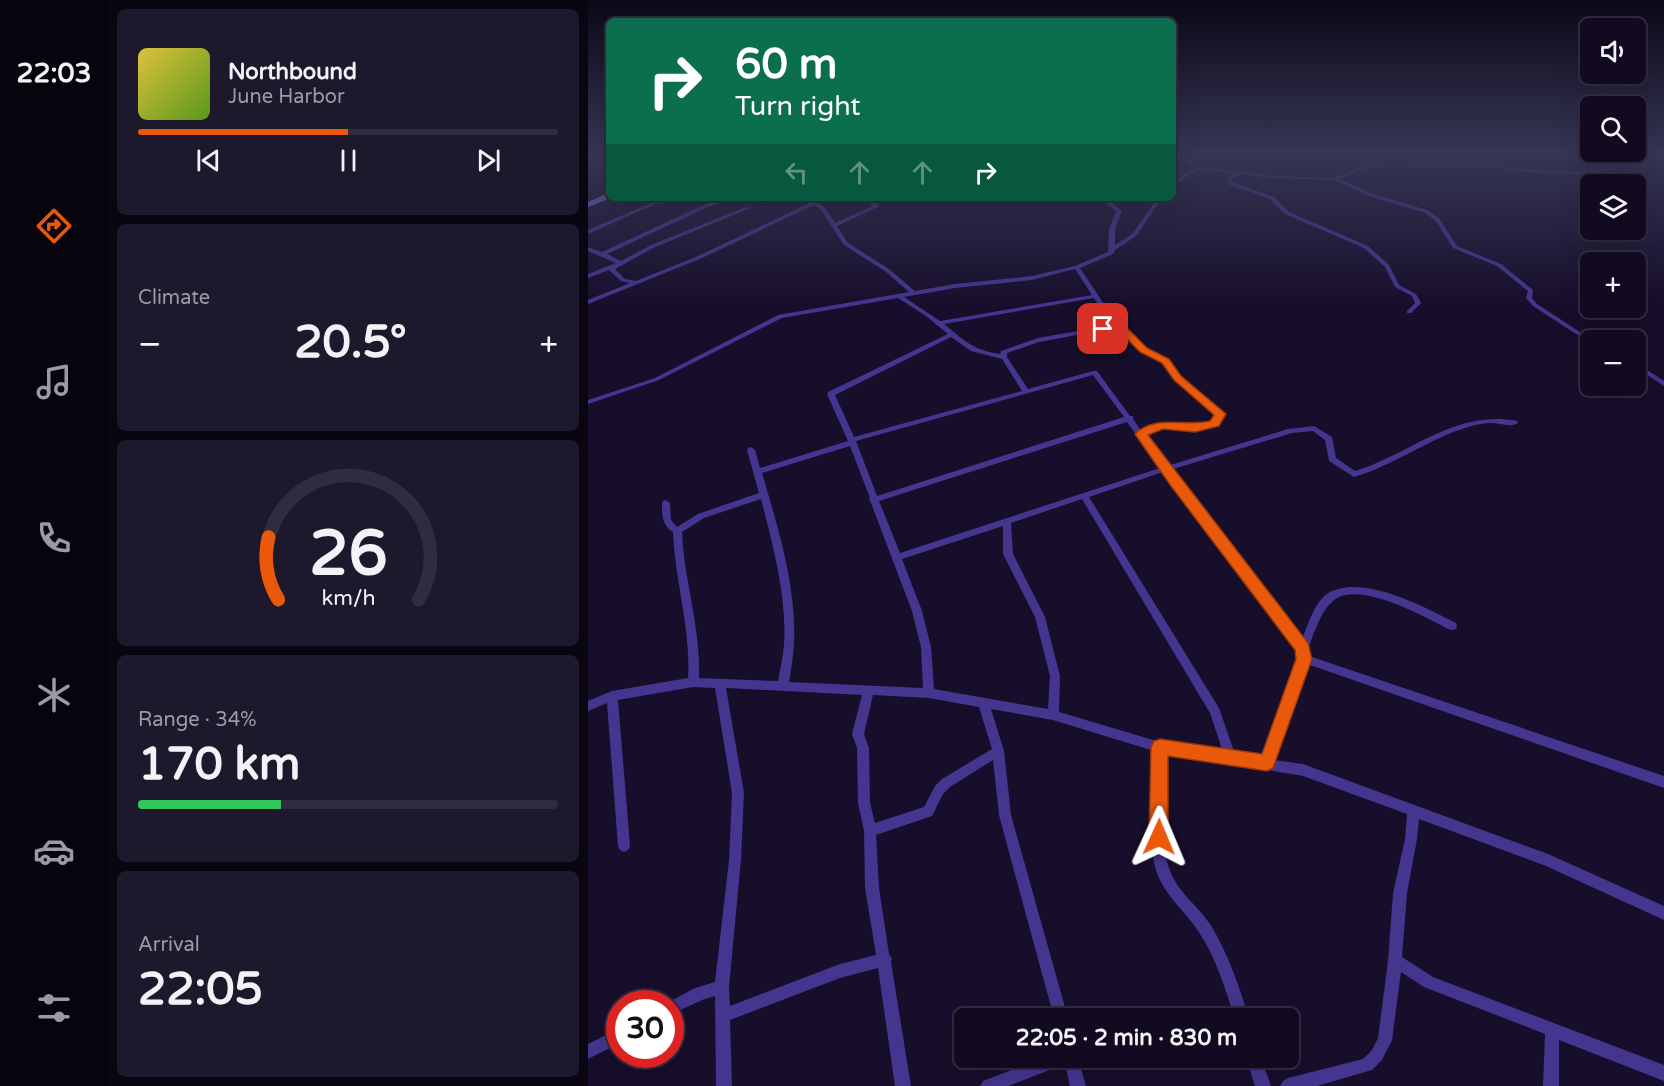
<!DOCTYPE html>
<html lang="en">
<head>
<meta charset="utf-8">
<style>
	body { margin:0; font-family:"Varela Round",sans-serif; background:#1e182d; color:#f1f3f6; height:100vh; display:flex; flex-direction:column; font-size:22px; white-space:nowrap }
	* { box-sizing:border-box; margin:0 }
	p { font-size:20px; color:#9c9aa5 }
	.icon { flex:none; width:33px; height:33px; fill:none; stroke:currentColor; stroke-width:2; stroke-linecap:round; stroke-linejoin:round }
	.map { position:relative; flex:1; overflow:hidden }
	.side { display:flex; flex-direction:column; gap:9px; padding:9px; background:#090612; width:480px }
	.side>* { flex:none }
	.hud { position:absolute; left:18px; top:18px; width:570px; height:183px; border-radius:9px; box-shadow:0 6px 24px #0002,0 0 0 2px #302b3e; background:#0b6e4f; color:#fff; overflow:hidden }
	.tools { position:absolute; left:992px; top:18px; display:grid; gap:12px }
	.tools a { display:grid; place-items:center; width:66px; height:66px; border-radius:9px; background:#110a20; box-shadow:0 6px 24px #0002,0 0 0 2px #302b3e; font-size:30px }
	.speed { position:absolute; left:18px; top:990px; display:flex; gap:12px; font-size:30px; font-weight:700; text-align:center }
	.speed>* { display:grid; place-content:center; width:78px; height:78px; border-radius:50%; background:#110a20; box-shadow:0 6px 24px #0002,0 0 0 2px #302b3e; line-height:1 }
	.speed .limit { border:9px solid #d22; background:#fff; color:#111 }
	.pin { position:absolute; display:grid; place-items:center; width:51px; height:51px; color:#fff; margin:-26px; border-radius:12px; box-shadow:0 3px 9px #0006 }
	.me { position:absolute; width:66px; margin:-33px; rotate:1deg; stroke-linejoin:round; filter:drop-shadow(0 0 4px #0008) }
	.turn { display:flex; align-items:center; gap:21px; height:126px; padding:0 30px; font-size:27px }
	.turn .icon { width:78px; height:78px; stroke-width:2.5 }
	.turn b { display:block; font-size:42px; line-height:51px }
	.lanes { display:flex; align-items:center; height:57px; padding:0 30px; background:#0003; justify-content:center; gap:30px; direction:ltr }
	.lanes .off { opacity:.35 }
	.big { font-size:45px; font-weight:700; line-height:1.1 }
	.side .widget { flex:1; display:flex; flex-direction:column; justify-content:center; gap:9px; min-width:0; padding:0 21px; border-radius:9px; background:#1e182d }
	.side .dial { align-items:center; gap:0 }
	.dial svg { height:156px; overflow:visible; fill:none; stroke:#302b3e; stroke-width:7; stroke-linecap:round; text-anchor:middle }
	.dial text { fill:#f1f3f6; stroke:none }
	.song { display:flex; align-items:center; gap:18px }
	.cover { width:72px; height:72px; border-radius:9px; background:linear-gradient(135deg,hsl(50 70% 55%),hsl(90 70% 35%)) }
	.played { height:6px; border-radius:3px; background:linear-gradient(90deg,#ea580c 50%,#302b3e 50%) }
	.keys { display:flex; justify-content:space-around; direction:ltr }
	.heat { display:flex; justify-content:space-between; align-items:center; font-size:33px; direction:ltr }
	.charge { height:9px; border-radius:4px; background:linear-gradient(90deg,#34c759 34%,#302b3e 0) }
	.trip { position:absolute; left:366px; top:1008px; width:345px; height:60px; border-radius:9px; background:#110a20; box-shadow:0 6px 24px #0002,0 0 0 2px #302b3e; font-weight:700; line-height:60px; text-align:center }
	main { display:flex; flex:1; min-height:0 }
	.tab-bar { display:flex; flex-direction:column; width:108px; justify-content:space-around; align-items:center; background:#07040d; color:#9c9aa5 }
	.tab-bar .icon { width:42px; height:42px }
	.tab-bar .on { color:#ea580c }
	.tab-bar b { font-size:27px; color:#f1f3f6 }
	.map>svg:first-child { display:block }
</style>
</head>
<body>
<main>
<nav class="tab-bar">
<b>22:03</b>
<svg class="icon on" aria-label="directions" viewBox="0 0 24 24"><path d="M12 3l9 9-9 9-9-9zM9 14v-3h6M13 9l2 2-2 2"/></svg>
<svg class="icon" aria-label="music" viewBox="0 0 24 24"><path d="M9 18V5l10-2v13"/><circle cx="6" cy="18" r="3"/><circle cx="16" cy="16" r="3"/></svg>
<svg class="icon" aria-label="phone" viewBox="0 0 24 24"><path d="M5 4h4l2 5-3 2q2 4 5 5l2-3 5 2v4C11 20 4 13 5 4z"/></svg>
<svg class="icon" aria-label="climate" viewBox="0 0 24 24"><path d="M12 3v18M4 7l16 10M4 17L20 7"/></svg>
<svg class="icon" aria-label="car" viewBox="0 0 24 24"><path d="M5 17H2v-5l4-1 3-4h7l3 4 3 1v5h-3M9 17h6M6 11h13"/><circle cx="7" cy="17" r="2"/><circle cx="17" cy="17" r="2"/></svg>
<svg class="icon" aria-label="filters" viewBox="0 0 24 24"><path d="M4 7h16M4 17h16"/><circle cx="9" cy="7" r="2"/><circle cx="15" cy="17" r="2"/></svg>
</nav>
<section class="side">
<div class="widget">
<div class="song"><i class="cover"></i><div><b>Northbound</b><p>June Harbor</p></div></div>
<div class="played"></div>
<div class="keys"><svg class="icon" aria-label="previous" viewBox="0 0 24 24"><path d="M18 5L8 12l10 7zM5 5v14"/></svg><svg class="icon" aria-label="pause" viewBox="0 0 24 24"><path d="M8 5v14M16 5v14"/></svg><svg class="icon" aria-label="next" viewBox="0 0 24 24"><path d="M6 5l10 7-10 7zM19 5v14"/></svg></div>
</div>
<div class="widget"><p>Climate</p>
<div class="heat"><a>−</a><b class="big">20.5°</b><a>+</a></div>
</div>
<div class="widget dial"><svg viewBox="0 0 100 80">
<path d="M14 69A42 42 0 1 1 86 69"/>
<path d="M14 69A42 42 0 0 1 9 37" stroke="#ea580c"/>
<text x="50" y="56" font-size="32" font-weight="700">26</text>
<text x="50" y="72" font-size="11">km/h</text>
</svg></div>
<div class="widget"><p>Range · 34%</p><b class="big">170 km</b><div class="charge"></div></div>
<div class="widget"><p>Arrival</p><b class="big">22:05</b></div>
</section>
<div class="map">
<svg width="1076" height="1086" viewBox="0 0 1076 1086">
	<rect width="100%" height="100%" fill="#170e2b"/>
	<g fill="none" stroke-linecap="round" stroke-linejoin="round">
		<g fill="#44358e" fill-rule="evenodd">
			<path d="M590 153H595L609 168 613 167 652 172 655 171 657 172 685 176 746 178 777 165 806 162 844 166 899 164 942 170 990 172 1019 169 1059 155H1076V157H1059L1020 171 990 174 942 172 899 166 844 168 806 164 780 167 751 179 788 195 839 210 851 218 869 246 913 264 945 290 944 298 949 304 1004 340H1002V343L945 306 938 298 940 291 909 266 865 248 847 220 835 212 784 197 746 180 685 178 653 174 645 178 644 182 686 197 701 212 780 246 801 265 811 285 828 294 833 303 823 313H819V311L827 303 824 296 807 287 797 267 776 248 697 214 682 199 639 184 641 176 647 174 614 169 601 175 585 187V184L597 173 606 169Z"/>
			<path d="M21 161V163L0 170V167Z"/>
			<path d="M75 198H81L0 234V230Z"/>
			<path d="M138 198H145L120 207 19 254 33 261 63 245 158 207 163 208 67 247 27 269 37 279 48 281 110 256 222 203 216 198H221L226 201 233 198H239L230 203 237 208 247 223 285 206 279 198H284L291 206 290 207 249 226 260 243 301 269 327 291 367 284 444 276 487 266 520 252 521 229 528 211 512 198H517L534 211 527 229V245L544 234 570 198H574L548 236 527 250 525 254 492 268 530 325 537 328 557 349 580 360 592 377 636 414 630 426 607 430 575 427 557 435 579 466 700 429 726 426 744 437 748 458 767 471C823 454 867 409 929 421L930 423C922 428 912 423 903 423 896 423 887 425 880 427 840 439 807 465 766 477L741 461 737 440 725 431 704 433 582 470 714 639C720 625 726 603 739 594 772 572 837 607 868 623L869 626 868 629 864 630 860 629C836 616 778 585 751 597 741 602 736 611 731 621 726 633 720 644 721 656L1076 776V788L719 664 686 760 715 764 960 854 1076 906V920L958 866 831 819 829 839 819 893 814 957 845 977 1076 1065V1081L971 1040V1086H955L957 1034 836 987 813 972 804 1040 794 1060 784 1070 729 1086H692L695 1081 700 1078 775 1059 784 1050 790 1038 800 961 805 893 817 839 819 814 715 776 577 753C576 790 568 839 583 873 591 893 610 906 622 924 640 953 651 986 661 1018H647C637 990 629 959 612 934 598 911 576 896 568 870 557 832 564 789 566 751L465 720 403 709 416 751 423 815 480 1018H466L411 815 405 760 362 787 355 794 344 816 288 835 291 888 301 954 304 959 303 962 323 1086H307L290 968 252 978 142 1020 144 1086H128L127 996 114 1000 82 1015V1004H77L107 988 127 982 141 860 144 793 127 688 105 687 30 700 42 846 40 850 36 852 32 850 30 846 19 703 0 711V701L24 691 100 678C103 629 87 582 85 532 74 525 74 516 74 503L75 501 78 500 82 503 83 520 89 527 110 514 171 493 159 450 160 448 163 447 167 450 172 468 260 441 239 394 240 392 360 334 338 316 310 298 194 318 71 380 0 404V400L67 378 190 315 321 292 297 271 256 245 233 210 226 205 114 258 0 304V300L42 283 33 281 21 270 0 278V274L28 263 0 251V247L14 252 116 205ZM487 269 504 295 352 321 316 297 367 288 444 280ZM506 298 524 325 450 338 413 351 412 354C385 350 377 341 356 324ZM527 328 533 330 553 351 575 362 587 379 628 414 624 422 607 426 574 423 553 431 545 419V416H542L509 371H505L440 389 419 357V353L451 342ZM363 337 383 351 414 359 434 391 266 437 247 395ZM505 375 536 417 289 496 268 441ZM539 422 572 468 312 553 291 501ZM262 446 282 498 281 500 283 503 324 611 333 647 335 688 201 682C203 670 205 658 206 645 209 587 190 528 174 473ZM575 472 710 649 711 659 675 758 647 754 631 708 501 497ZM173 499C185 546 199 596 196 645 195 657 192 669 190 681L111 678C113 628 96 581 94 532L116 518ZM494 499 622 713 635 752 572 742 471 712 472 676 457 617 425 554 423 523ZM415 526V554L447 617 462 676 460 709 346 689 343 647 334 611 314 559ZM138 688 274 695 264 734 269 748 270 803 276 831 277 888 288 955 252 964 142 1006 141 987 153 860 156 793ZM285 695 341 698 391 707 404 749 354 779 347 786 336 807 287 823 282 803 281 748 276 734Z"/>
			<path d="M1047 362 1076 381V386L1047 367Z"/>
			<path d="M32 1028V1043L0 1059V1044Z"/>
			<path d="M455 1058H490L498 1086H482L477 1064 420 1086H392L395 1081Z"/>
			<path d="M658 1058H673L683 1086H667Z"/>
		</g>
		<path fill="#866fff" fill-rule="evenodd" d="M18 194H21L23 198 0 207V202Z"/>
	</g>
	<linearGradient id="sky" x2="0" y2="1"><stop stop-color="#0d0818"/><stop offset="0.5" stop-color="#363655"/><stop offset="1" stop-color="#363655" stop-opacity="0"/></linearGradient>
	<rect width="1076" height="305" fill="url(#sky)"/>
	<path fill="#ea580c" stroke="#983908" stroke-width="1.5" d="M528 323 538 327 559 348 581 359 593 376 638 414 631 426 607 432 575 429 560 435 720 643 724 659 685 768 679 771 580 756V837L577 844 571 847 564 844 561 837 563 747 566 741 572 739 674 754 708 659 707 650 583 486 547 434C567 414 598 427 622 421L626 415 586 380 574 363 552 352 531 331 515 332 510 329Z"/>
</svg>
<div class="tools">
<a><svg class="icon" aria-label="sound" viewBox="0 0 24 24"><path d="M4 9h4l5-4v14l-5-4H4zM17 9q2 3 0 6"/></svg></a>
<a><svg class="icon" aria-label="search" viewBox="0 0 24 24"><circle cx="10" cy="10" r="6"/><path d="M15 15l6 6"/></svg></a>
<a><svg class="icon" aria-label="layers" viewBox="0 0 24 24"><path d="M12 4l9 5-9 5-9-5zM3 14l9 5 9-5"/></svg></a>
<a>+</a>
<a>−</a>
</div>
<div class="speed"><div class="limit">30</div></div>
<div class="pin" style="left:515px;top:329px;background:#d93025"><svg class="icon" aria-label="arrive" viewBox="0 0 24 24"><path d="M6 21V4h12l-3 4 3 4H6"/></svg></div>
<svg class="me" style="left:571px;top:837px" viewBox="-20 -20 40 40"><path d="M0-17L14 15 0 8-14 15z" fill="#ea580c" stroke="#fff" stroke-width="4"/></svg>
<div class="trip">22:05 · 2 min · 830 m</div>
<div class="hud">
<div class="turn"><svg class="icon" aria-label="right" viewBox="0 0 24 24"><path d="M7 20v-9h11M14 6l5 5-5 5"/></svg><div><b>60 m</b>Turn right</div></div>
<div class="lanes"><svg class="icon off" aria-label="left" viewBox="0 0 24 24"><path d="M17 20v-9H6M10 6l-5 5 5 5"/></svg><svg class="icon off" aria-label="ahead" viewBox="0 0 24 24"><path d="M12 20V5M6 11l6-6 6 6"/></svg><svg class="icon off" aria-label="ahead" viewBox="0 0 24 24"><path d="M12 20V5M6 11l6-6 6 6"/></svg><svg class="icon" aria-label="right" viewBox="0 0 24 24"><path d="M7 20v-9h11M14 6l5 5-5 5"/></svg></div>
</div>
</div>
</main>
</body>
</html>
